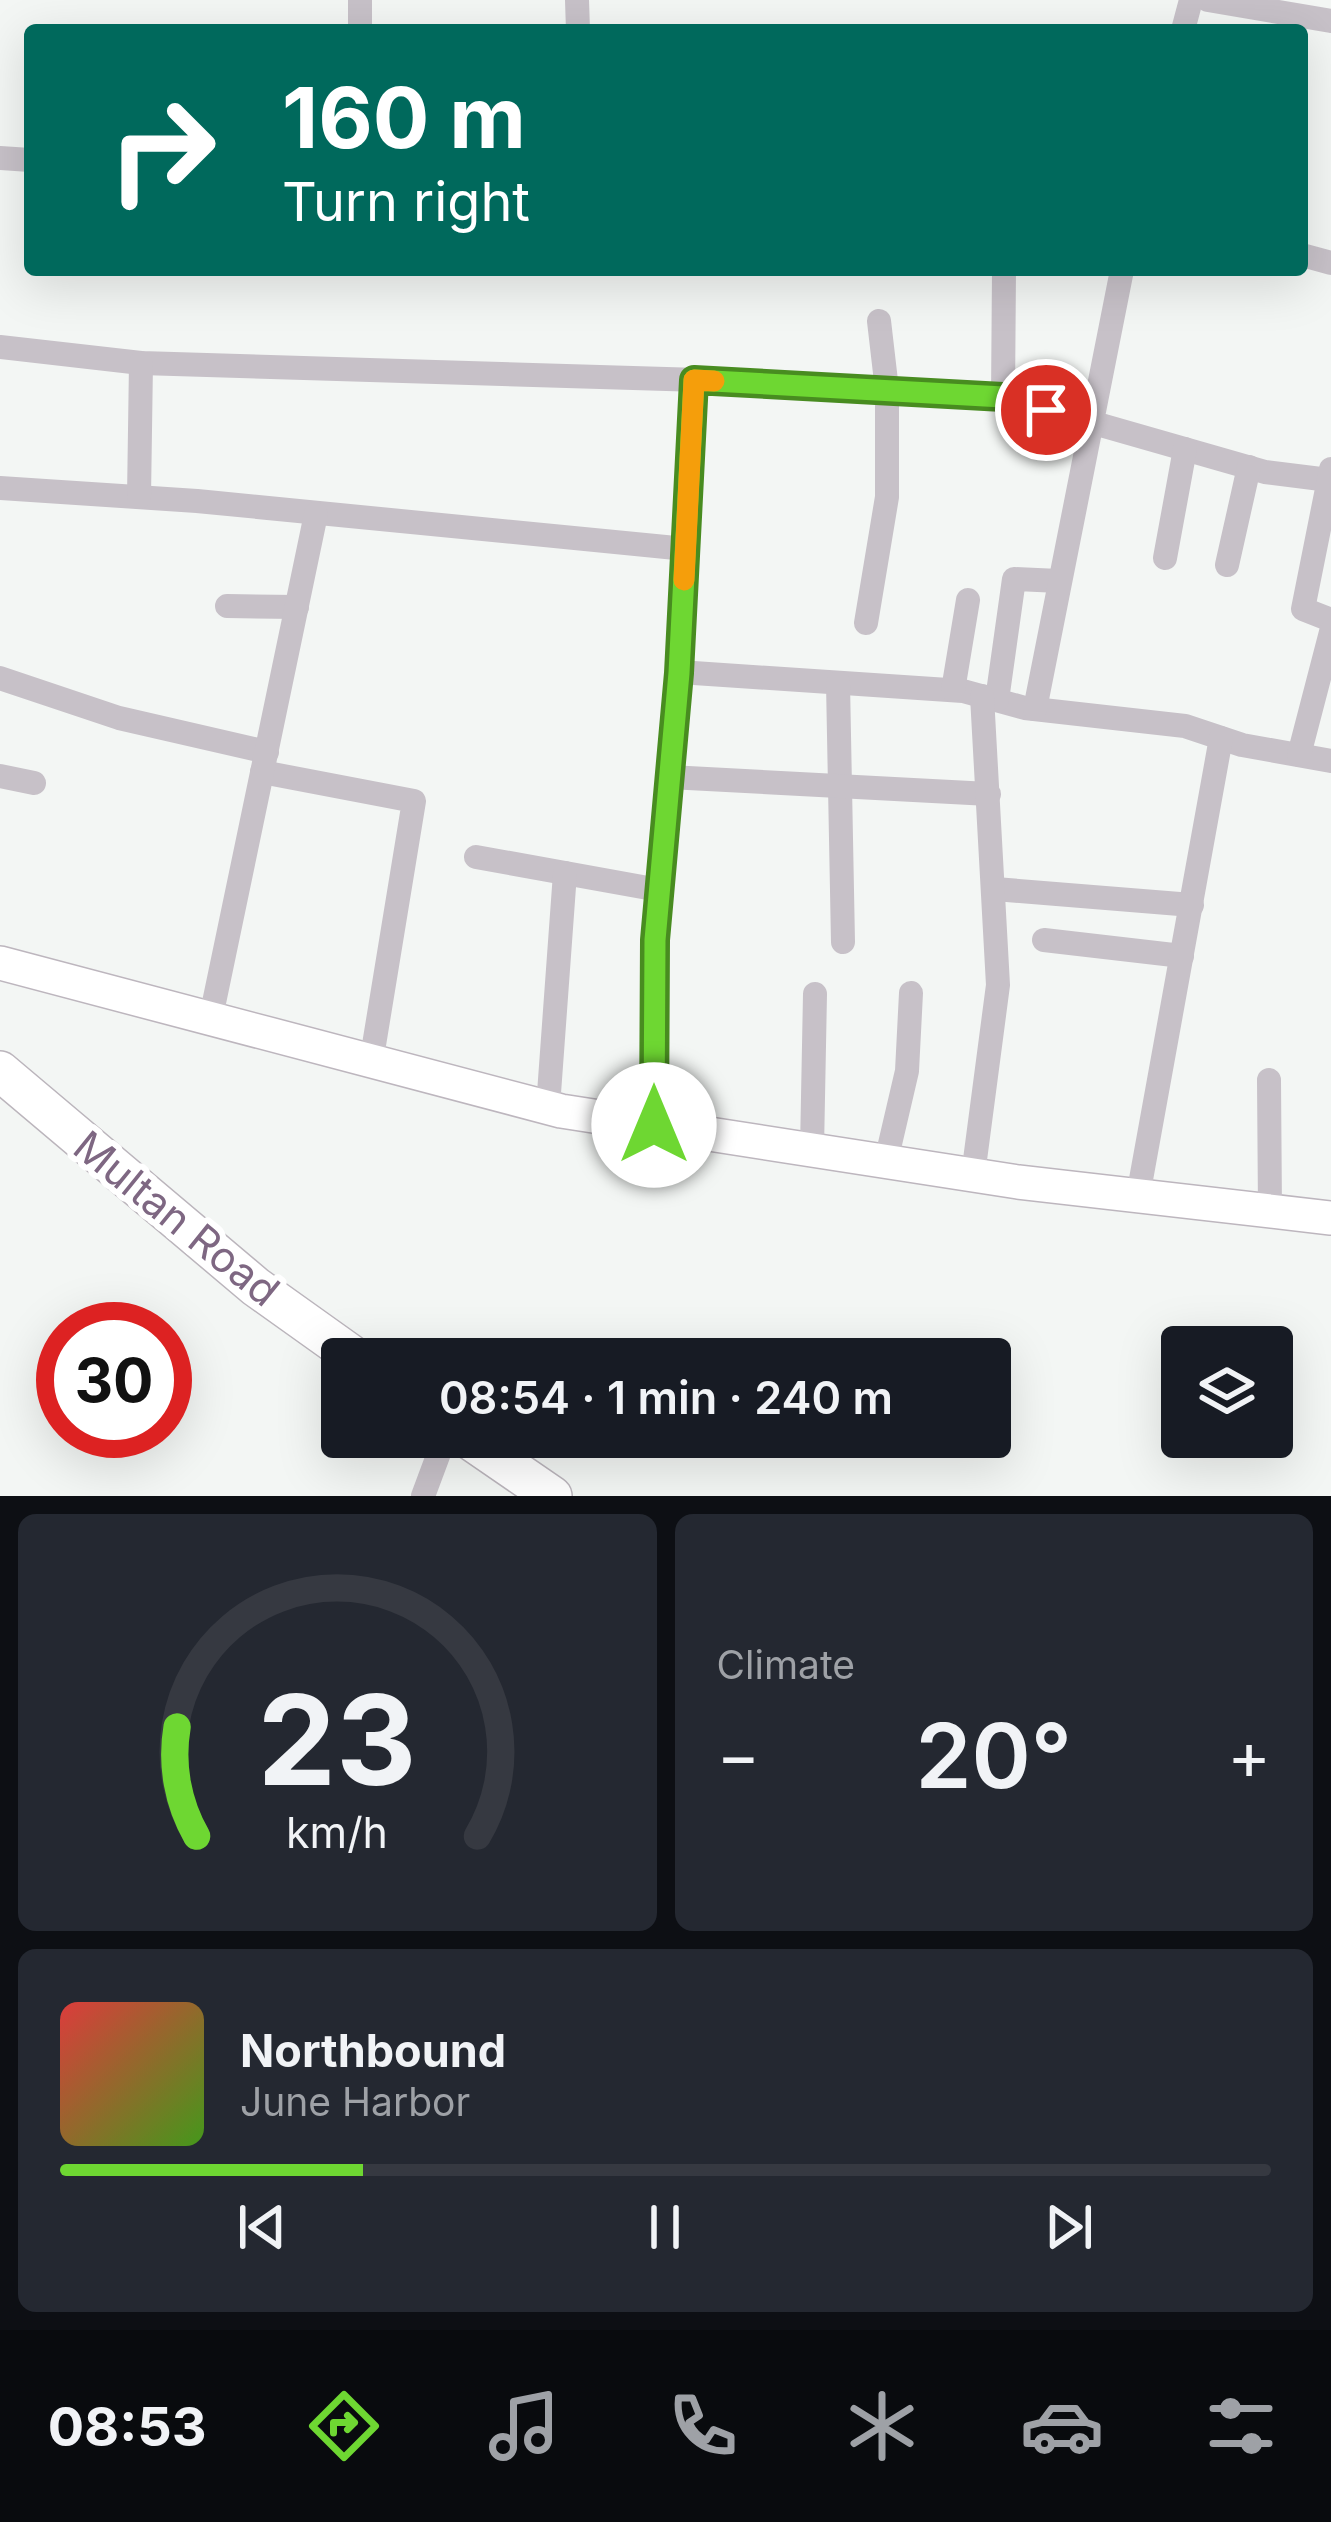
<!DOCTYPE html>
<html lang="en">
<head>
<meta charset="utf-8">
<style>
	body { margin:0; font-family:Inter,sans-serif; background:#242831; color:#f1f3f6; height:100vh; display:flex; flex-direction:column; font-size:45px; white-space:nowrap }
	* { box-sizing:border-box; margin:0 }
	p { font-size:39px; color:#9ea1a6 }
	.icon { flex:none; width:66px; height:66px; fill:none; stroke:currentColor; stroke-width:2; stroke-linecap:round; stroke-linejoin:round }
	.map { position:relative; height:1496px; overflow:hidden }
	.sheet { display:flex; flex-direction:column; gap:18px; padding:18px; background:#0d0f14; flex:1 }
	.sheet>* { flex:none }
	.hud { position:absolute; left:24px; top:24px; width:1284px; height:252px; border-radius:12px; box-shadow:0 12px 48px #0002; background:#00695c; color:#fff; overflow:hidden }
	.buttons { position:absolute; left:1161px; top:1326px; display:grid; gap:24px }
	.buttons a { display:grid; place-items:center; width:132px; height:132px; border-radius:12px; background:#171b24; box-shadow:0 12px 48px #0002; font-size:60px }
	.speed { position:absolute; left:36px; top:1302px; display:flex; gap:24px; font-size:60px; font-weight:700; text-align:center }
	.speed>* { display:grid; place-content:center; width:156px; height:156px; border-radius:50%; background:#171b24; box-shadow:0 12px 48px #0002; line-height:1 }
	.speed .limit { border:18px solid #d22; background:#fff; color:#111 }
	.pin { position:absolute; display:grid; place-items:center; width:102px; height:102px; color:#fff; margin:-51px; border:6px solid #fff; border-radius:50%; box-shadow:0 3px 12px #0007 }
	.me { position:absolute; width:132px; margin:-66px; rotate:0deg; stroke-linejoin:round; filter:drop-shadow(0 0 9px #0008) }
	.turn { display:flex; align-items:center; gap:42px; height:252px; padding:0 60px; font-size:54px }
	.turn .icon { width:156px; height:156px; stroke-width:2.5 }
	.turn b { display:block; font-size:84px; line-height:102px }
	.big { font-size:90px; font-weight:600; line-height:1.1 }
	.sheet .tile { flex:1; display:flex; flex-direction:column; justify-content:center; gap:18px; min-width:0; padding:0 42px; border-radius:18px; background:#242831 }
	.sheet .dial { align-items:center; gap:0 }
	.dial svg { height:312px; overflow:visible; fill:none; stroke:#363941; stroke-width:7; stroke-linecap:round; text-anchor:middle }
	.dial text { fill:#f1f3f6; stroke:none }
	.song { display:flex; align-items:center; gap:36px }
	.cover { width:144px; height:144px; border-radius:18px; background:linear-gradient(135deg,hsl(0 70% 55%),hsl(100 70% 35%)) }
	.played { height:12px; border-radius:6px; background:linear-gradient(90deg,#6ed732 25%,#363941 25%) }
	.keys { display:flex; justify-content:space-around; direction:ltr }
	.heat { display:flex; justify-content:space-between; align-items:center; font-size:66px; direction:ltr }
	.sheet .tiles { flex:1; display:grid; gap:18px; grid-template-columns:1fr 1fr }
	.tile:last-child { grid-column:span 2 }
	.trip { position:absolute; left:321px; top:1338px; width:690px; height:120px; border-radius:12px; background:#171b24; box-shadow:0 12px 48px #0002; font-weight:600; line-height:120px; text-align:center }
	.dock { display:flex; height:192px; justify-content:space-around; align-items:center; background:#090b0e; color:#9ea1a6 }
	.dock .icon { width:84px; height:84px }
	.dock .selected { color:#6ed732 }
	.dock b { font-size:54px; color:#f1f3f6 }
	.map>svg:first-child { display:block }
</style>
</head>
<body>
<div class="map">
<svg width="1331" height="1496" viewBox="0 0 1331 1496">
	<rect width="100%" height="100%" fill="#f3f6f4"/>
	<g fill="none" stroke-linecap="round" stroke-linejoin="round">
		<g stroke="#bdb6be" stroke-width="36">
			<path id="secondary" d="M0 963 561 1111 1018 1182 1331 1218"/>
		</g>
		<g stroke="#bbb5bc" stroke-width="42">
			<g id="primary">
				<path d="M0 1071 256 1287 357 1359"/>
				<path d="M466 1437 552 1496"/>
			</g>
		</g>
		<g stroke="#c7c1c8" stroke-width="24">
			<path d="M360 0V30"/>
			<path d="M577 0 578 30"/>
			<path d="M1208 0 1331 21"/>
			<path d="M1183 30 1191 0"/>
			<path d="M0 158 30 160"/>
			<path d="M1302 255 1331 263"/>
			<path d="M0 347 141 363 733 381 1003 397 1265 472 1329 480"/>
			<path d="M1003 397 1004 270"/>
			<path d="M1331 469 1303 609 1331 620"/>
			<path d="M0 488 197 501 686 549"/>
			<path d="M139 497 141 363"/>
			<path d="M1165 558 1185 449"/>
			<path d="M1227 565 1249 467"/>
			<path d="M227 606 297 607"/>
			<path d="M866 623 887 497V390L879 321"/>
			<path d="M679 672 963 691 1025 708 1185 726 1242 745 1331 761"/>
			<path d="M0 678 119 718 267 752"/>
			<path d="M838 683 843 942"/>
			<path d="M953 690 968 600"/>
			<path d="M997 700 1014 579 1059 581"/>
			<path d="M1035 709 1122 270"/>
			<path d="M1299 755 1331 632"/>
			<path d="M262 772 414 801 372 1057"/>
			<path d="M0 776 34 783"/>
			<path d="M669 777 989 794"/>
			<path d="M476 857 659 890"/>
			<path d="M995 889 1192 905"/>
			<path d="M1044 940 1182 956"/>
			<path d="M211 1017 316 514"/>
			<path d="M1269 1080 1270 1211"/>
			<path d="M548 1107 565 873"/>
			<path d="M654 1125 655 940 679 672 694 380"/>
			<path d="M812 1149 815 994"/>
			<path d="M886 1161 907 1071 911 993"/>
			<path d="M973 1175 998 985 982 696"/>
			<path d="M1138 1196 1221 738"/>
			<path d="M423 1496 445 1437"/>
		</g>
		<use href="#secondary" stroke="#fff" stroke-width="33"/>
		<use href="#primary" stroke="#fff" stroke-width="39"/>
	</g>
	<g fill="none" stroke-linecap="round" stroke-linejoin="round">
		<g stroke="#488c20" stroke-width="30">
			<path id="route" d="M654 1125 655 940 679 673 694 380 1003 397 1046 410"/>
		</g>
		<use href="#route" stroke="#6ed732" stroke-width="21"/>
		<path stroke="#f59e0b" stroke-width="21" d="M684 580 694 380 714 381"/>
	</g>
	<g text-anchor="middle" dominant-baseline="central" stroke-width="12" stroke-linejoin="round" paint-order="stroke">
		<g font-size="42" fill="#7e6782" stroke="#fff">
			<text transform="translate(177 1218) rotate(39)">Multan Road</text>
		</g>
	</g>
</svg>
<div class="buttons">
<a><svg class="icon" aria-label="layers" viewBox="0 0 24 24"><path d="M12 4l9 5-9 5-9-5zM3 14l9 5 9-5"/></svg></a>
</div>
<div class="speed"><div class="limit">30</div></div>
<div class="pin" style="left:1046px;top:410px;background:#d93025"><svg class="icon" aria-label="arrive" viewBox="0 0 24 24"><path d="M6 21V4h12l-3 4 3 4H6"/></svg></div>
<svg class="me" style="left:654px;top:1125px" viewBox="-20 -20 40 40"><circle r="19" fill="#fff"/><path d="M0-13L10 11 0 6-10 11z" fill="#6ed732"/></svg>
<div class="trip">08:54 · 1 min · 240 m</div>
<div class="hud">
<div class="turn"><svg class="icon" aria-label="right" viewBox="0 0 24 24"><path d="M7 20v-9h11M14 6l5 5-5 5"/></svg><div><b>160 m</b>Turn right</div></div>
</div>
</div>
<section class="sheet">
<div class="tiles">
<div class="tile dial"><svg viewBox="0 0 100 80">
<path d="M14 69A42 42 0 1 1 86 69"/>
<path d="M14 69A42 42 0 0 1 9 41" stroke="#6ed732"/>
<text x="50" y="56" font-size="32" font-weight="700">23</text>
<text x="50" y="72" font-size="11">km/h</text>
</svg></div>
<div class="tile"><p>Climate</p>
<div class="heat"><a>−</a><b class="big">20°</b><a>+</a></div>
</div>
<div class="tile">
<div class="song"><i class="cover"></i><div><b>Northbound</b><p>June Harbor</p></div></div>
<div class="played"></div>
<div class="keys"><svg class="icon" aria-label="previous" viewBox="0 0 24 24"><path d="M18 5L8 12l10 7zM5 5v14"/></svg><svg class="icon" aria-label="pause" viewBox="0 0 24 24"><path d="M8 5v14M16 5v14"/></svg><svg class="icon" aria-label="next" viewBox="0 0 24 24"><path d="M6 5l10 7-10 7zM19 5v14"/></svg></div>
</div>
</div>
</section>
<nav class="dock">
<b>08:53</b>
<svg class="icon selected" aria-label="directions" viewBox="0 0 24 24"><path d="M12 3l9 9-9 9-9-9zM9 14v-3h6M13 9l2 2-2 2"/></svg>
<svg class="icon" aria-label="music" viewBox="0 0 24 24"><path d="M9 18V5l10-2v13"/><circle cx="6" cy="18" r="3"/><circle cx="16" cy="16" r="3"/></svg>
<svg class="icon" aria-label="phone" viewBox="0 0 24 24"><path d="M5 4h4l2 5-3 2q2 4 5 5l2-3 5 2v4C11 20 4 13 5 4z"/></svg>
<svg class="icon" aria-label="climate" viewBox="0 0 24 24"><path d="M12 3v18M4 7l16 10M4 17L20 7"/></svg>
<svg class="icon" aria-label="car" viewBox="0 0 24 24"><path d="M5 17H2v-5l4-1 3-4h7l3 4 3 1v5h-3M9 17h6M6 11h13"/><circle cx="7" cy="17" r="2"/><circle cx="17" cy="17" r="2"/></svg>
<svg class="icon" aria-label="filters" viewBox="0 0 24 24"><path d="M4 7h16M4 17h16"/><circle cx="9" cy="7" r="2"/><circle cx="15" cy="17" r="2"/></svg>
</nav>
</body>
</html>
